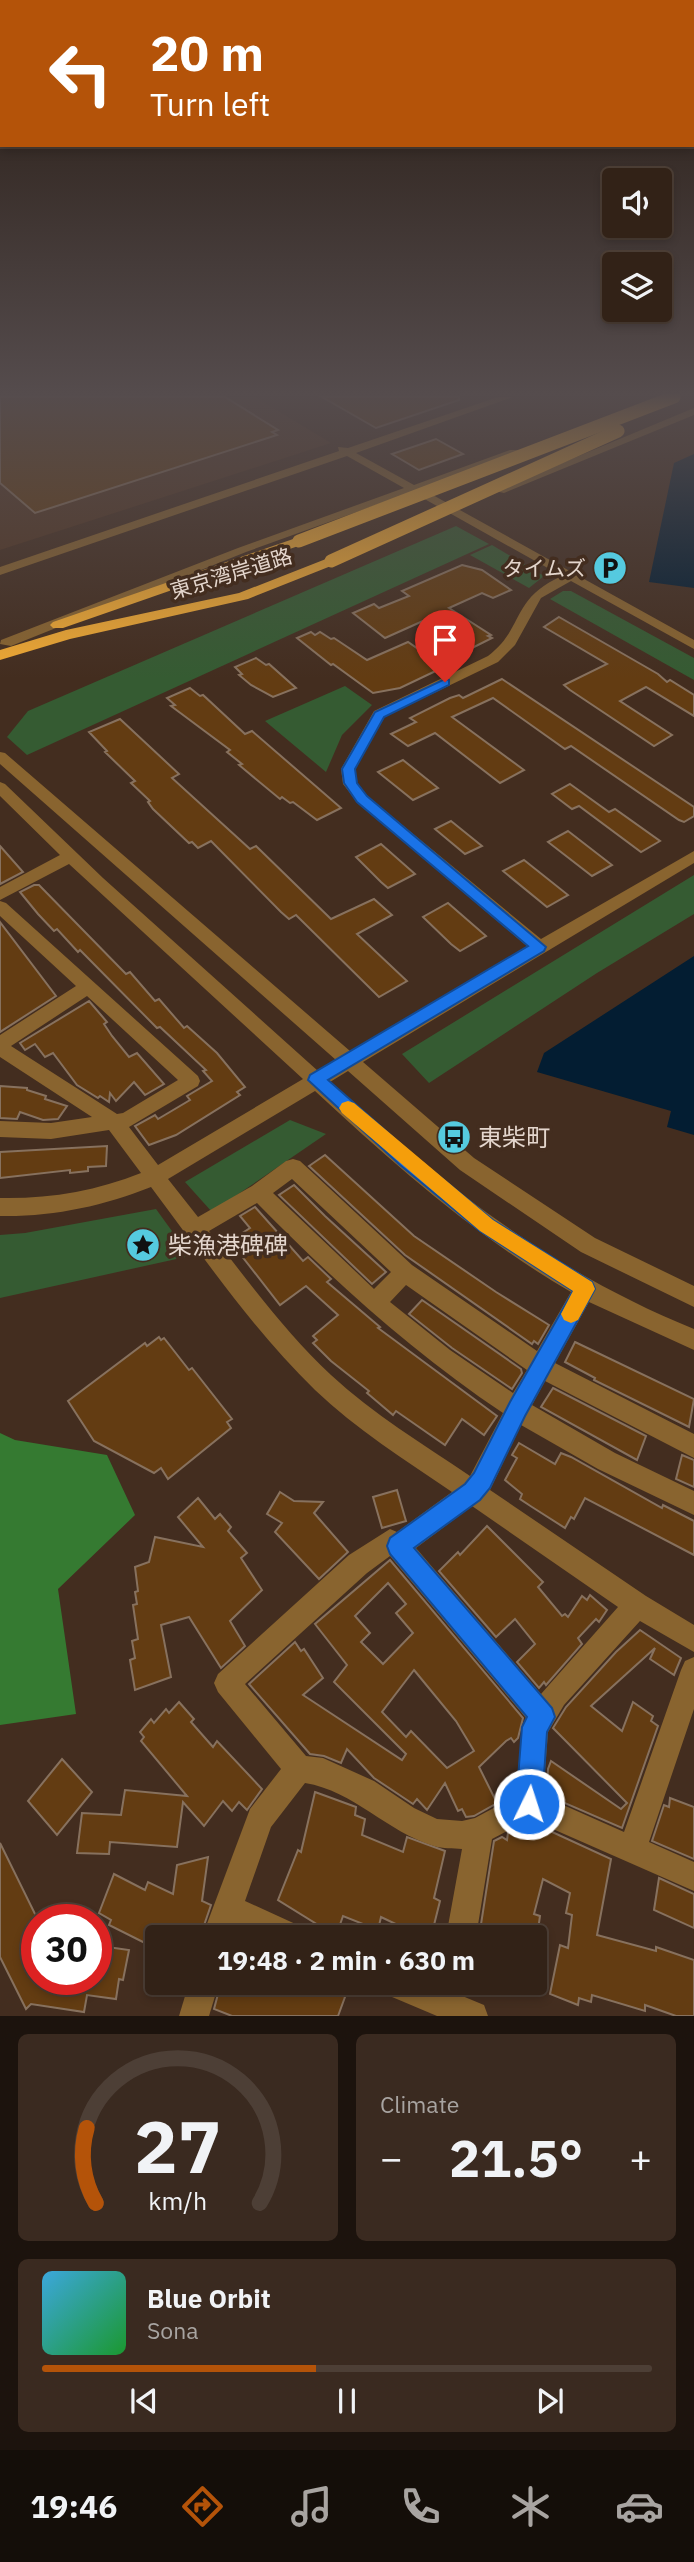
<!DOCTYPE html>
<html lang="en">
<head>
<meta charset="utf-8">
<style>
	body { margin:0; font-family:"IBM Plex Sans","Noto Sans JP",sans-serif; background:#3a2a20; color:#f1f3f6; height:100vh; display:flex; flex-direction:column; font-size:26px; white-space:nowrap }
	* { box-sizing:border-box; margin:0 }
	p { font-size:23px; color:#a8a4a1 }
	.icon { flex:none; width:38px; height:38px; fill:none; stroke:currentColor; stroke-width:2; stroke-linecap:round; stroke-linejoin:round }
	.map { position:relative; height:2016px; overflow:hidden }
	.side { display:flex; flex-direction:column; gap:18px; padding:18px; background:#1c130d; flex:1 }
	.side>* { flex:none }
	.hud { position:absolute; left:0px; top:0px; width:695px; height:147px; box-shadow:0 4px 10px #0003,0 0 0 2px #4d3f36; background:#b45309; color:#fff; overflow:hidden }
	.controls { position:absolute; left:602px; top:168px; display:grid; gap:14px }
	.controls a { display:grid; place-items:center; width:70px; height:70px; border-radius:7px; background:#322217; box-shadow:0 4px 10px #0003,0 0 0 2px #4d3f36; font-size:35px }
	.speed { position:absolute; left:21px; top:1904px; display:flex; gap:14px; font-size:35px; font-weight:700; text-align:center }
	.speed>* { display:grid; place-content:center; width:91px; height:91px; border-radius:50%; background:#322217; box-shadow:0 4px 10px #0003,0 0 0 2px #4d3f36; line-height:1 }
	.speed .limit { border:10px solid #d22; background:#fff; color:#111 }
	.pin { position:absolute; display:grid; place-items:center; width:60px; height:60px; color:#fff; margin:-72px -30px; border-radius:50% 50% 50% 0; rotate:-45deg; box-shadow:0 0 7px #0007 }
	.pin .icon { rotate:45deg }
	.me { position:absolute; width:77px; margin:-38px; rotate:4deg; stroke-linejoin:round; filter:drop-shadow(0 0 5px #0008) }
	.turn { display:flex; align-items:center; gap:24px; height:147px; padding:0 35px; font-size:32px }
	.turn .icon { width:91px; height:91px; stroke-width:2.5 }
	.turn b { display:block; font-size:49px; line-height:60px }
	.big { font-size:52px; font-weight:800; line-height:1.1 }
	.side .widget { flex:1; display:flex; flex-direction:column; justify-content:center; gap:10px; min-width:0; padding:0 24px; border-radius:10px; background:#3a2a20 }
	.side .dial { align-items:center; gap:0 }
	.dial svg { height:182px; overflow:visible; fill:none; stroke:#4d3f36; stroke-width:7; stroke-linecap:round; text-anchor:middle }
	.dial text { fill:#f1f3f6; stroke:none }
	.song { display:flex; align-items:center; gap:21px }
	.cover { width:84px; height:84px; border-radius:10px; background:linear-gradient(135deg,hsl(200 70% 55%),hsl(130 70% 35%)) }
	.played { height:7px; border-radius:4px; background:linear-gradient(90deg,#b45309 45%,#4d3f36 45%) }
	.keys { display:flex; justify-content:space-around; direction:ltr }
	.heat { display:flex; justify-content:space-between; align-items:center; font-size:38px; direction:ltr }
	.side .tiles { flex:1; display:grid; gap:18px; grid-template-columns:1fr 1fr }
	.widget:last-child { grid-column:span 2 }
	.trip { position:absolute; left:145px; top:1925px; width:402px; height:70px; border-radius:7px; background:#322217; box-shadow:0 4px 10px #0003,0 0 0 2px #4d3f36; font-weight:800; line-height:70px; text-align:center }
	.menu { display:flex; height:112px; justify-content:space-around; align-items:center; background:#140e09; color:#a8a4a1 }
	.menu .icon { width:49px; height:49px }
	.menu .on { color:#b45309 }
	.menu b { font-size:32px; color:#f1f3f6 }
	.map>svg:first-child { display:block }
</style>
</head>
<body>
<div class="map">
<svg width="694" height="2016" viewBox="0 0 694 2016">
	<rect width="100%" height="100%" fill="#432d1f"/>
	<path fill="#513522" d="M0 397H255L331 443 0 550Z"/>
	<g fill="#355b32">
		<path d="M456 526 489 544 27 755 7 737 28 711Z"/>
		<path d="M492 545 544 576 529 588 470 555Z"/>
		<path d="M563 591H571L694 658V680L550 599Z"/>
		<path d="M345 686 372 705 342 735 326 772 265 721Z"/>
		<path d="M694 875V914L597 973 429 1083 402 1054Z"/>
		<path d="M290 1120 326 1134 212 1212 185 1182Z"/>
		<path d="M156 1209 190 1256 0 1298V1235L25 1233Z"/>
	</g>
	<path fill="#357a31" d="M0 1433 15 1440 107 1455 135 1515 58 1589 76 1714 0 1725Z"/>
	<g fill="#031d32">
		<path d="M694 454V588L649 582 674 463Z"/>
		<path d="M694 956V1135L667 1127 671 1111 537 1072 544 1053Z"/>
	</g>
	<g fill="#633c12" stroke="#87715e" stroke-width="2" fill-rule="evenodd">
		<path d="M0 397H225L278 430 272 432 277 435 35 513 0 483Z"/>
		<path d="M322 397H459V400L376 428Z"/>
		<path d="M436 439 463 454 419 470 392 454Z"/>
		<path d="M462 565 482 570 511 590 493 598 482 593 449 608 491 635 488 636 492 638 470 649 463 644 460 645 423 621 385 638 353 613 374 604 379 608 409 596 402 591Z"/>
		<path d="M559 617 658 674 667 682 670 680 694 695V716L646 687 620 701 672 735 654 746 570 690 564 685 607 664 544 627Z"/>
		<path d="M311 632 315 635 320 632 331 639 334 638 367 660 408 642 444 667 400 688 373 693 333 664 331 665 297 638Z"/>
		<path d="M256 658 266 665 269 664 296 688 273 697 251 685 239 675 242 674 235 667Z"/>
		<path d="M502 679 694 807V816L684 822 679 820 571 746 565 749 493 698 452 717 524 770 500 783 435 733 408 746 391 734 416 722 410 718 450 698 459 695 463 698Z"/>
		<path d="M190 688 200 696 203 695 245 734 252 731 341 808 317 820 293 802 290 803 282 797 280 799 239 765 242 764 227 752 230 750 171 706 175 705 167 698Z"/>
		<path d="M120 719 179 774 172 778 250 849 256 846 331 919 374 899 392 915 357 934 407 981 379 997 296 915 289 919 281 912 211 841 198 848 192 842 189 843 153 809 148 802 150 801 131 783 135 781 105 752 107 751 89 732Z"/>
		<path d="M403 760 438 788 413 800 378 772Z"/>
		<path d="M570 784 609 812 615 809 660 841 641 852 579 806 572 809 552 794Z"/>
		<path d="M451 821 482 846 465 854 435 829Z"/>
		<path d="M568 831 612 865 592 876 548 842Z"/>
		<path d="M381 844 415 874 388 888 381 882 356 857Z"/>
		<path d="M0 846 23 872 0 884Z"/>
		<path d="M524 860 568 895 547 907 503 871Z"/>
		<path d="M34 885H39L126 974 130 972 155 1001 159 999 184 1028 187 1026 217 1053 245 1087 237 1092 240 1095 176 1135 149 1145 135 1126 155 1115 158 1119 190 1100 187 1096 212 1081 203 1071 206 1070 160 1027 157 1028 80 950 78 952 57 929 54 931 38 914 20 892Z"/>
		<path d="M448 903 486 936 460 951 451 944 423 917Z"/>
		<path d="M0 922 56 996 0 1032Z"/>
		<path d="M89 1001 107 1022 104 1024 112 1036 129 1057 137 1053 164 1084 145 1095 134 1082 116 1101 110 1093 109 1102 100 1096 98 1098 77 1085 53 1053 45 1057 35 1044 25 1050 20 1043Z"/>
		<path d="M0 1086 27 1088V1090L46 1096 45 1099 67 1106 58 1119 43 1120 20 1112 17 1119 0 1118Z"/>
		<path d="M107 1146 106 1166 88 1167V1171L70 1173V1170L0 1178V1152Z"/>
		<path d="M325 1155 414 1236 496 1292 549 1325 538 1344 534 1341 532 1344 405 1255 309 1166Z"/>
		<path d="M294 1185 325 1216 386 1272 372 1284 279 1195Z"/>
		<path d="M255 1207 303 1261 308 1257 331 1279 327 1282 380 1327 378 1328 497 1416 484 1435 462 1419 445 1445 396 1411 393 1415 367 1393 369 1391 331 1361 313 1343 317 1340 313 1336 338 1315 306 1286 280 1305 230 1241 250 1228 240 1216Z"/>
		<path d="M422 1300 521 1369 522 1373 512 1389 452 1348 409 1314Z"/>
		<path d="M159 1337 161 1340 164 1338 189 1370 192 1368 232 1419 227 1422 231 1428 168 1479 161 1468 154 1473 94 1441 68 1401 145 1343 147 1346Z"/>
		<path d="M575 1342 694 1399 689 1427 594 1380 595 1378 565 1362Z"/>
		<path d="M553 1388 646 1436 637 1460 541 1407Z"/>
		<path d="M519 1443 555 1464 561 1453 571 1457 662 1508 663 1505 694 1521V1555L585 1498 574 1519 571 1517 565 1528 532 1507 520 1499 522 1494 505 1480 517 1458 512 1455Z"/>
		<path d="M682 1455 694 1460V1487L676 1479Z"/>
		<path d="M397 1490 406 1521 382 1528 373 1497Z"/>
		<path d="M280 1492 294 1501 323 1502 314 1513 348 1552 319 1579 275 1532 282 1523 267 1514Z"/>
		<path d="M198 1498 215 1519 220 1514 231 1527 228 1531 247 1553 241 1558 262 1590 230 1621 245 1646 221 1668 189 1617 161 1625 171 1677 135 1690 130 1660 135 1658 132 1641 138 1639 133 1605 137 1604 135 1592 138 1591 135 1567 149 1562 155 1537 203 1547 178 1517Z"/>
		<path d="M487 1526 543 1582 538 1587 562 1616 565 1614 568 1617 582 1596 587 1600 590 1595 607 1610 599 1622 596 1619 578 1638 582 1644 546 1685 544 1682 539 1688 517 1662 535 1644 515 1619 496 1637 439 1571 458 1552 460 1555Z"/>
		<path d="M390 1560 523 1718 518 1738 514 1742 511 1738 506 1741 479 1767 497 1803 474 1816 466 1817 462 1809 458 1811 445 1783 427 1810 417 1799 413 1804 374 1778 347 1749 341 1763 324 1756 310 1754 249 1684 295 1642 301 1651 304 1649 323 1678 303 1695 402 1760 406 1754 334 1682 347 1665 315 1624ZM388 1583 406 1604 396 1613 413 1633 383 1664 361 1642 370 1633 355 1616ZM414 1670 456 1721 474 1751 447 1768 411 1731 406 1737 382 1712Z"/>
		<path d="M640 1630 681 1658 674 1675 650 1659 655 1648 591 1706 622 1731 633 1702 653 1716 651 1721 658 1726 622 1828 560 1801 547 1791 548 1769 551 1761 621 1809 627 1803 553 1728 566 1707 616 1652Z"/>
		<path d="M179 1702 194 1719 191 1722 213 1747 217 1741 262 1789 247 1810 239 1802 232 1811 223 1801 204 1826 183 1802 177 1847 110 1842 109 1854 77 1853 82 1813 121 1815 125 1790 187 1796 141 1741 144 1737 140 1732 151 1719 154 1723 166 1709 169 1713Z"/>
		<path d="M62 1759 92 1792 57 1835 28 1801Z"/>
		<path d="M315 1792 356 1807 355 1815 365 1819 362 1835 403 1852 407 1837 445 1851 434 1898 440 1901 431 1937H423L381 1917 378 1930 343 1916 336 1936 278 1900 298 1850 301 1852Z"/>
		<path d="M670 1798 694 1807V1859L652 1841 664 1805 669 1807Z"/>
		<path d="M537 1825 611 1859 597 1935 656 1951V1947L694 1960V2016H676L645 2005V2011L592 1995 591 2002 579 1998 578 2005 550 1994 560 1945 568 1948 572 1915 566 1913 570 1893 543 1879 534 1914 540 1916 537 1937H479L494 1841 502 1837 507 1840 508 1833 518 1828 534 1837Z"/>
		<path d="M0 1843 37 1918V1979H96L100 1946 129 1950 123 1980 119 1979 116 1999 87 1995 84 2012 31 2004 26 2009 0 1957Z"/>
		<path d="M208 1857 202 1901 211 1905 200 1937H154L151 1946 109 1925 111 1920 99 1913 114 1874 145 1890 148 1882 173 1894 177 1865Z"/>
		<path d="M659 1878 694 1894V1928L654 1910Z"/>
		<path d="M221 1983H270L298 1994 302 1983H321L345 1997 338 2016H232L214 2009Z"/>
	</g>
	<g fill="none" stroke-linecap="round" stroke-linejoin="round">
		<g fill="#89642f" fill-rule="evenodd">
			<path d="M498 397H513L356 453 414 485 510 450H518V454L422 489 694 640V649L571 581 541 598 515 645 498 662 384 717 355 769 357 783 367 796 541 939 694 851V863L363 1062 474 1158 595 1238 694 1286V1307L581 1252 460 1170 348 1071 330 1082C444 1186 549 1270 694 1329V1350L589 1302 555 1363 694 1434V1458L545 1381 532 1405 615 1453 694 1491V1515L598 1469 521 1425 490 1490 646 1596 694 1625V1652L640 1621 564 1705 548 1732 543 1796 624 1832 681 1670 685 1661 694 1657V1709L649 1842 694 1862V1891L530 1819 492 1839 476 1937H446L462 1849C453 1848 443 1849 434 1846 387 1832 354 1791 305 1783L271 1827 245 1901 302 1927 307 1937H259L235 1927 232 1937H202L250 1809 281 1769 218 1692 214 1683 218 1674 349 1555 390 1529 397 1532 452 1492C405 1460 356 1429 315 1390 252 1329 203 1256 151 1187 103 1206 53 1217 0 1216V1198C49 1199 96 1191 141 1173L109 1130 51 1139 0 1137V1121L51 1123 92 1117 0 1057V1035L76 986 0 916V901L6 903 198 1076 200 1081 198 1086 129 1127 158 1165 303 1079 69 864 0 900V887L60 855 0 796V782L5 784 103 878 318 1071 336 1060 0 764V752L5 753 350 1051 528 947 357 802 343 784 341 769 374 711 488 656C525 628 510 599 562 576L412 492 246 552 11 646 0 644 1 640 238 548 404 488 347 456 0 575V567L339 451 338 447 348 448ZM87 996 178 1080 123 1113 117 1114 11 1046ZM315 1091C395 1165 476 1237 571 1292L537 1351 412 1265 300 1161 293 1159 286 1161 252 1186 198 1217 168 1179ZM292 1179 391 1272 374 1289 273 1193ZM257 1203C334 1281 412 1352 503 1413L470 1476C423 1444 373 1414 331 1375 285 1332 248 1281 209 1231ZM406 1285 527 1370 513 1393 450 1350 390 1302ZM472 1506 618 1607 541 1694 416 1548ZM390 1556 526 1718 522 1728 516 1796 475 1818 462 1821 437 1819 414 1808 374 1781 323 1758 306 1756 245 1684 367 1573Z"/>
			<path d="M694 408V415L504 493 495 491Z"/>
			<path d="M189 1983H219L209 2016H179Z"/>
			<path d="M381 1983H431L484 2005 488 2016H437L385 1994Z"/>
		</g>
		<g fill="#f2aa33" fill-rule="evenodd">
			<path d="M299 537 306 541 304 544 63 628H53L50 625 53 622Z"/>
			<path d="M331 557 336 558V564L248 599 70 639 0 660V650L66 630 239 593Z"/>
		</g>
		<g stroke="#f2aa33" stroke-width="13">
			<path d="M299 541 674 397"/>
			<path d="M331 561 618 431"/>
		</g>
	</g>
	<linearGradient id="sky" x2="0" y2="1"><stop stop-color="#251911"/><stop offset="0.58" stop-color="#554c4d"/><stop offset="1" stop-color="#554c4d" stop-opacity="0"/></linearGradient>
	<rect width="694" height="679" fill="url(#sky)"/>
	<path fill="#1a73e8" stroke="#114b97" stroke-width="2" d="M445 679 449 680V685L384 717 355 769 357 783 367 796 546 947 544 951 328 1080 412 1154 493 1220 592 1282 595 1289 525 1416 490 1488 480 1500 414 1548 552 1708 555 1717 547 1732 542 1804 538 1813 529 1817 520 1813 516 1804 522 1727 527 1717 390 1554 387 1546 390 1538 465 1484 474 1473 510 1402 573 1291 480 1231 400 1165 308 1080 310 1075 528 946 357 802 344 783 342 769 375 712Z"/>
	<path fill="#f59e0b" d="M348 1101 354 1103 493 1220 592 1282 595 1289 578 1320 571 1323 564 1320 561 1314 573 1291 480 1231 342 1113 339 1108 342 1103Z"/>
	<defs>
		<g id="parking-disc" transform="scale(1.75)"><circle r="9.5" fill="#55cadf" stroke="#432d1f"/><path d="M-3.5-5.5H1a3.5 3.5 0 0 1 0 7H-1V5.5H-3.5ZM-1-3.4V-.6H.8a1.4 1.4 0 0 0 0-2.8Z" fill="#111"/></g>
		<g id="bus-disc" transform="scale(1.75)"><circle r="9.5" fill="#55cadf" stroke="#432d1f"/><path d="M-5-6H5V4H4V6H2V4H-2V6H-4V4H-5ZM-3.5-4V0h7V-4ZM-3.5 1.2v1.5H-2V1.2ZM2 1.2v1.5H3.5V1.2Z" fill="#111"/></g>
		<g id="sight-disc" transform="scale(1.75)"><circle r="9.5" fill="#55cadf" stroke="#432d1f"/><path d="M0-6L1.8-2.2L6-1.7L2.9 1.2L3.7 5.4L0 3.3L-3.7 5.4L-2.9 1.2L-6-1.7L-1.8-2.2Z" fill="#111"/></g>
	</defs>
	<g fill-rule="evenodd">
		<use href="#parking-disc" x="610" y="568"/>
		<use href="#bus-disc" x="454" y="1137"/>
		<use href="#sight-disc" x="143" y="1245"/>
	</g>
	<g text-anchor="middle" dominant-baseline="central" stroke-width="7" stroke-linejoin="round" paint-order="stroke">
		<g font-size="21" fill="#e4d6cd" stroke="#432d1f" text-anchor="end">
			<text x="586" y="568">タイムズ</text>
		</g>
		<g font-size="21" fill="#e4d6cd" stroke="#432d1f">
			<text transform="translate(231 573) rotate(-17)">東京湾岸道路</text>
		</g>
		<g font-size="24" fill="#e4d6cd" stroke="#432d1f" text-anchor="start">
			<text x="478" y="1137">東柴町</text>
			<text x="168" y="1245">柴漁港碑碑</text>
		</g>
	</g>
</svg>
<div class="controls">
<a><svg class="icon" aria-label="sound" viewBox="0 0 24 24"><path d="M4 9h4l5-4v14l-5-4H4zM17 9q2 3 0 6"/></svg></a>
<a><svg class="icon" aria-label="layers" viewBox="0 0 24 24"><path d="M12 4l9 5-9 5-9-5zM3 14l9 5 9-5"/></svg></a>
</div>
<div class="speed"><div class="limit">30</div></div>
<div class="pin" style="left:445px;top:682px;background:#d93025"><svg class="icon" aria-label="arrive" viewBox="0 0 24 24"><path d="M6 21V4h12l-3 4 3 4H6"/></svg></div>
<svg class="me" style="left:529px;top:1804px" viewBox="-20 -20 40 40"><circle r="17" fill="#1a73e8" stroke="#fff" stroke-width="3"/><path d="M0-11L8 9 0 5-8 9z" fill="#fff"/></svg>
<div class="trip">19:48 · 2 min · 630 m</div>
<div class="hud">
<div class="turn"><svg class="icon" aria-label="left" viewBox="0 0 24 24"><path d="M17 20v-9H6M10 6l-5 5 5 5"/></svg><div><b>20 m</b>Turn left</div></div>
</div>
</div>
<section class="side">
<div class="tiles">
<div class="widget dial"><svg viewBox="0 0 100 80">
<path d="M14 69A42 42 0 1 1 86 69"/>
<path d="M14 69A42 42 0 0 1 10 36" stroke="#b45309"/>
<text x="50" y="56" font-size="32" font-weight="700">27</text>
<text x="50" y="72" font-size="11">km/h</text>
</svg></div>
<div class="widget"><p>Climate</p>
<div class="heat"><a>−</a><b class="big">21.5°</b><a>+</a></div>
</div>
<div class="widget">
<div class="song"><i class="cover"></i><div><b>Blue Orbit</b><p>Sona</p></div></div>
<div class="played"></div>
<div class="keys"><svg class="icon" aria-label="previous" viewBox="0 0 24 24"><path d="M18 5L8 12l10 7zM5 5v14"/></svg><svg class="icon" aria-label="pause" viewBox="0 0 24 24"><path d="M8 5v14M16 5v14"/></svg><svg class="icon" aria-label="next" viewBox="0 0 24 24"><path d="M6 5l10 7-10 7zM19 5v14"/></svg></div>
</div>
</div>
</section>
<nav class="menu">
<b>19:46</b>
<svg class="icon on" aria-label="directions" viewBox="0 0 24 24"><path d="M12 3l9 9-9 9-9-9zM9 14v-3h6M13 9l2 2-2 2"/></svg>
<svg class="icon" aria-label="music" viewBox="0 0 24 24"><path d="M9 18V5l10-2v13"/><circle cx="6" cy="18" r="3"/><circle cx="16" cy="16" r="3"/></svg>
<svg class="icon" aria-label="phone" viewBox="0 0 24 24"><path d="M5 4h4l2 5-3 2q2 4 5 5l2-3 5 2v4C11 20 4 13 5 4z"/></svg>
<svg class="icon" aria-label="climate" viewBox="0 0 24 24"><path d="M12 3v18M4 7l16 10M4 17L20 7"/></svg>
<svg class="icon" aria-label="car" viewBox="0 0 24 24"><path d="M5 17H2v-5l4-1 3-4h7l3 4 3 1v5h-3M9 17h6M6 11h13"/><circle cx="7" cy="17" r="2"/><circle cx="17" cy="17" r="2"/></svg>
</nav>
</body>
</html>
